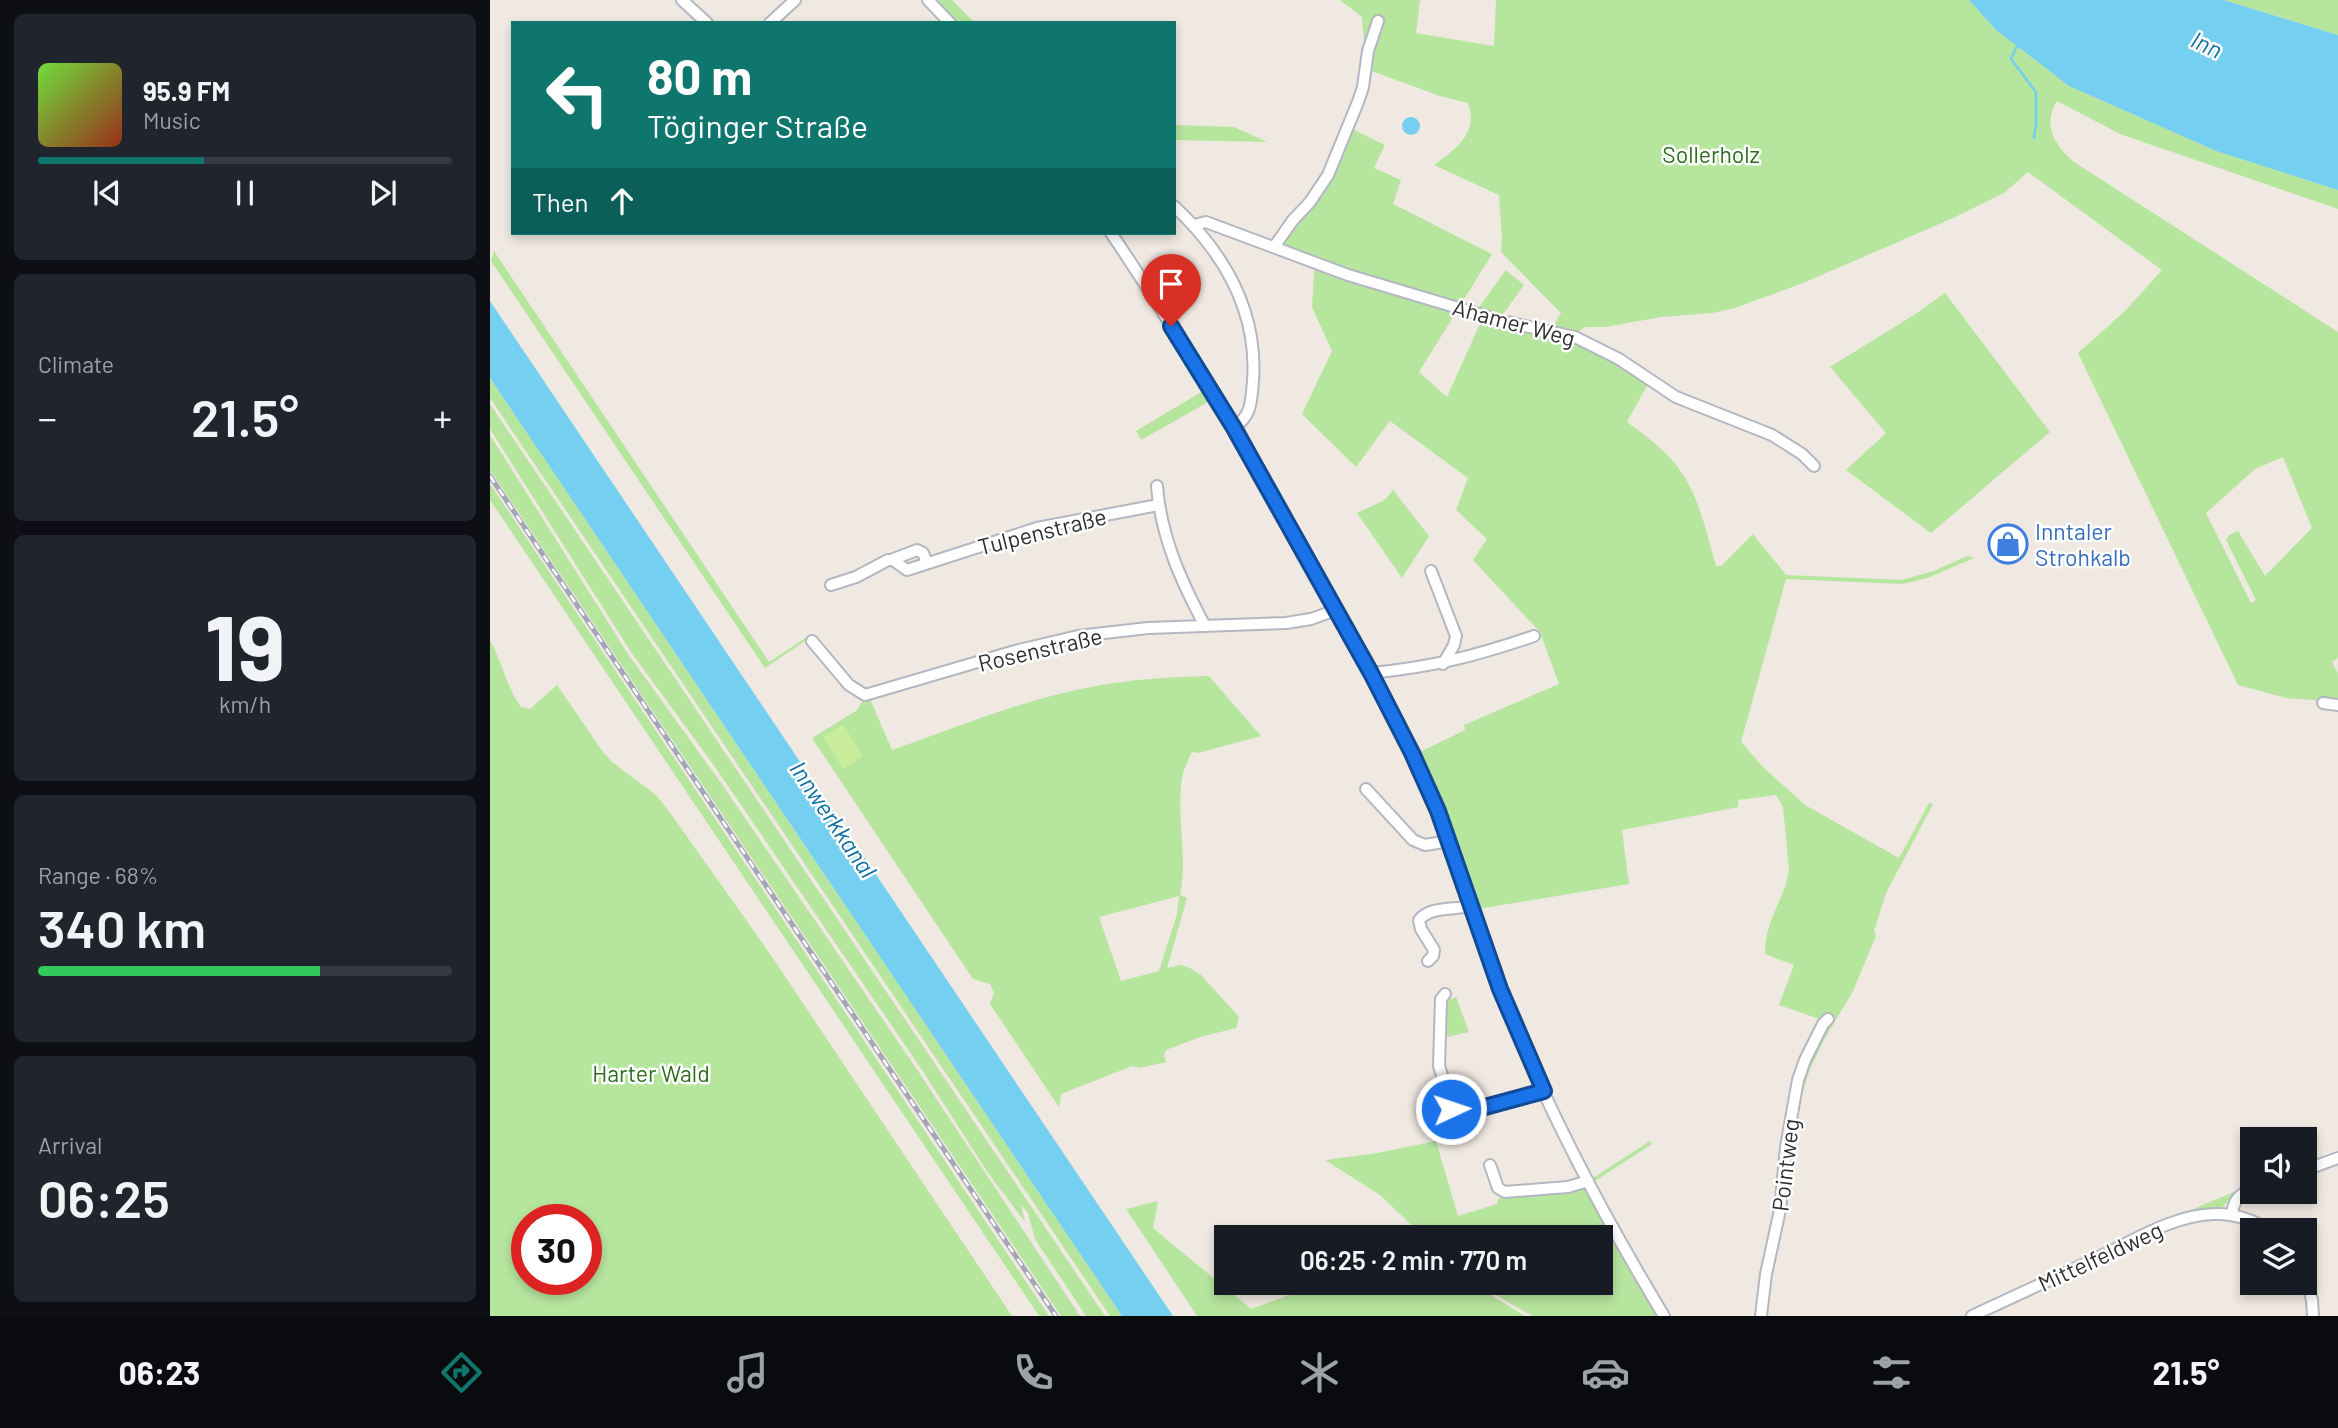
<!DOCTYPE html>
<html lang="en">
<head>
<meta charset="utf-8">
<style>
	body { margin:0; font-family:Barlow,sans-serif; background:#20242c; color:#f1f3f6; height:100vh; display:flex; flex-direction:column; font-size:26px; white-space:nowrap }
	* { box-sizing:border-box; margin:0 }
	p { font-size:23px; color:#9ea1a6 }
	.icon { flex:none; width:38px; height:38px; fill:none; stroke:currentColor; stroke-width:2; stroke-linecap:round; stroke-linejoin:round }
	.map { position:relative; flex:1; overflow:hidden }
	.details { display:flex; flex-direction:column; gap:14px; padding:14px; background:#0d0f14; width:490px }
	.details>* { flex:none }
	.top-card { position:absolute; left:21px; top:21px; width:665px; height:214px; border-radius:0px; box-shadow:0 4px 10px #0003; background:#0f766e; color:#fff; overflow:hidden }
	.tools { position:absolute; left:1750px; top:1127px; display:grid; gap:14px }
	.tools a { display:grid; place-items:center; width:77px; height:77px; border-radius:0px; background:#171b24; box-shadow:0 4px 10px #0003; font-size:35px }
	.speed { position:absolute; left:21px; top:1204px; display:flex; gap:14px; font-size:35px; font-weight:700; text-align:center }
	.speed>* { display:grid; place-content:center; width:91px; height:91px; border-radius:50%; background:#171b24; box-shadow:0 4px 10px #0003; line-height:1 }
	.speed .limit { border:10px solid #d22; background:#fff; color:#111 }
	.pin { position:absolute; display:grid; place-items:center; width:60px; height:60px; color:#fff; margin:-72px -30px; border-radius:50% 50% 50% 0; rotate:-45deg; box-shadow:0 0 7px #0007 }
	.pin .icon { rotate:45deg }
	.me { position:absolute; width:77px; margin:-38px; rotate:87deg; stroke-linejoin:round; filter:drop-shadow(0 0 5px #0008) }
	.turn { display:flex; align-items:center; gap:24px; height:147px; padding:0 21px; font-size:32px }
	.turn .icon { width:91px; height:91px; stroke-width:2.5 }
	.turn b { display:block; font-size:49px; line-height:60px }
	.then { display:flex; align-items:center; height:66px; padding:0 21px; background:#0003; gap:14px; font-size:26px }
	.big { font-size:52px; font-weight:600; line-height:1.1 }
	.details .widget { flex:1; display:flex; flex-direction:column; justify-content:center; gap:10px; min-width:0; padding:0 24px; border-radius:10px; background:#20242c }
	.details .dial { align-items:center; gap:0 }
	.dial b { font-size:91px; line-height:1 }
	.song { display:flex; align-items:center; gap:21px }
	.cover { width:84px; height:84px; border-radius:10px; background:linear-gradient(135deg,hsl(100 70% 55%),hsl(10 70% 35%)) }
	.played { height:7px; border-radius:4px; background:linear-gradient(90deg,#0f766e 40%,#363941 40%) }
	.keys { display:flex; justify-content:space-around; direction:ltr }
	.heat { display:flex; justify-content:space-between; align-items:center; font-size:38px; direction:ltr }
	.charge { height:10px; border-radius:5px; background:linear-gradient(90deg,#34c759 68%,#363941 0) }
	.trip { position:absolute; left:724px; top:1225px; width:399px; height:70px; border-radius:0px; background:#171b24; box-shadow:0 4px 10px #0003; font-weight:600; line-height:70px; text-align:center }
	.menu { display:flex; height:112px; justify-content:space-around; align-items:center; background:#090b0e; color:#9ea1a6 }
	.menu .icon { width:49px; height:49px }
	.menu .on { color:#0f766e }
	.menu b { font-size:32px; color:#f1f3f6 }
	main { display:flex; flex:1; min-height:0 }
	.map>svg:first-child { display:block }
</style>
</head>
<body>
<main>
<section class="details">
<div class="widget">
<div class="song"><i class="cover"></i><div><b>95.9 FM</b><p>Music</p></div></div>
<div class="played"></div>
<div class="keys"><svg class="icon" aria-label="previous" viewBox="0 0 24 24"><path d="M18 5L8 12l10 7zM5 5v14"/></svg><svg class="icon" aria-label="pause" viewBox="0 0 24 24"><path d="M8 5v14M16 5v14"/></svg><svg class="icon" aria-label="next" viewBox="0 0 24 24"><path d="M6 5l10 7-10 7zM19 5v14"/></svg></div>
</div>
<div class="widget"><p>Climate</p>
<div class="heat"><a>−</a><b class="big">21.5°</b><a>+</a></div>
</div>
<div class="widget dial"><b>19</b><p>km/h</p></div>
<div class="widget"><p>Range · 68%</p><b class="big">340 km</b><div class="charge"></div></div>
<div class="widget"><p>Arrival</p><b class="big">06:25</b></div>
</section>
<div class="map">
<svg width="1848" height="1316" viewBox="0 0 1848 1316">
	<rect width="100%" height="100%" fill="#efe9e1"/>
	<g fill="#b6e59e" fill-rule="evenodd">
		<path d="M443 0H462L485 23H464Z"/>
		<path d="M850 0H930L926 33 1004 46 1006 0H1479L1506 30 1579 86 1726 151 1848 190V209L1630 134 1567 101C1552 125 1564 145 1584 162L1848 332V658L1842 662 1848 673V702L1796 698 1748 685 1588 353 1635 311 1672 270 1538 172 1514 193 1461 219 1313 283 1245 308 1222 313 1171 317 1115 327H1095L1088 332 1062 328 1071 313 1011 252 1012 239 1009 195 944 165C966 149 989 133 978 103L950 96 876 69 872 17ZM1793 457 1822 528 1775 576 1748 531 1739 535 1736 540 1766 600 1761 603 1716 513 1765 469Z"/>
		<path d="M1734 0H1848V35Z"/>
		<path d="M684 125 744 127 777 142 684 140Z"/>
		<path d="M860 128 895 145 884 168 911 180 903 204 1002 254 929 372 957 397 993 317 1077 336 1159 382 1137 422C1153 434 1170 446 1183 461 1208 490 1216 531 1226 566H1231L1263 534 1296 575 1411 580 1444 571 1477 556 1484 558 1437 578 1413 584 1296 579 1251 742 1273 767 1315 805 1409 858 1439 803 1443 804 1396 893 1384 931 1386 936 1363 991 1334 1040 1320 1069 1307 1109V1095L1332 1020 1289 1005 1304 965 1275 954C1274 920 1296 898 1299 869L1293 807 1286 795 1248 800V807L1132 830 1139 884 988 909 956 816 928 753 975 730 974 725 1069 684 1050 632 983 560 997 539 966 510 978 478 900 421 866 467 812 414 842 351 822 307 825 259 795 247 792 241 819 207Z"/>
		<path d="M4 251 279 662 317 637 318 639 275 668 1 261Z"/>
		<path d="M1016 270 1034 285 1011 317 987 310Z"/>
		<path d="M1455 293 1560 432 1441 533 1356 470 1396 433 1340 367 1427 313Z"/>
		<path d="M0 378 632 1316H620L0 398Z"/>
		<path d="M713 391 720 401 651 440 646 431Z"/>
		<path d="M0 404 615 1316H596L545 1239 538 1213 531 1204 535 1222 498 1173 434 1073 225 767 141 652 0 429Z"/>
		<path d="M0 435 138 654 231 783 424 1065 590 1316H571L0 470Z"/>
		<path d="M0 484 559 1316H549L0 500Z"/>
		<path d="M903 490 939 536 912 578 867 513 895 500Z"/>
		<path d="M0 641C13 662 16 687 31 707L40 709 67 685 113 752 122 762 166 795 181 814 278 951 522 1316H0ZM37 1220H96V1279H37Z"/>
		<path d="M719 676 771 736 708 753 702 752C698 761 693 770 692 778 686 817 698 857 690 895L697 898 677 968 691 965 700 968 711 975 749 1017 746 1028 710 1037 676 1050 674 1055 676 1062 650 1068 642 1066 571 1094 569 1107 500 1004 504 993 500 984 483 979 322 738 366 711 372 702 380 699 402 750C469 727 536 698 606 686 644 679 681 677 719 676ZM689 896 687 914 669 971 631 981 609 917Z"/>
		<path d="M966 997 979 1032 952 1038 954 1002Z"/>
		<path d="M946 1141 968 1216 1007 1204 1008 1199 1015 1195 1094 1187 1166 1316H1042L986 1283H1111V1237H934L890 1195 835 1160 888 1153Z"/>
		<path d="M1160 1141 1162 1144 1105 1181 1103 1178 1106 1176Z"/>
		<path d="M1758 1186 1744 1193 1731 1209 1708 1210 1694 1213Z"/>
		<path d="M668 1201 663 1228 761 1309 831 1283H981L1035 1316H707L636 1209Z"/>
	</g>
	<path fill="#c9ec9a" d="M353 724 373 756 353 769 333 737Z"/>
	<g fill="#75cff0">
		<path d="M1479 0H1734L1848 35V190L1726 151 1579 86 1506 30Z"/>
		<circle cx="921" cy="126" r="9"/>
		<path d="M0 302V301L683 1316H632L0 378Z"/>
	</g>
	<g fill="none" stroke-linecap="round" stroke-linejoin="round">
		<path stroke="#75cff0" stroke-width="2.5" d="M1527 46 1521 59 1546 92V124L1544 138"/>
		<g stroke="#b4b7c1" stroke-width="14">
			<g id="minor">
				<path d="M192 0 217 23"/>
				<path d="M438 0 460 23"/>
				<path d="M280 23 305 0"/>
				<path d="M684 206C734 253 768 310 763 381 761 403 762 414 744 428"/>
				<path d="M704 225 716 222 858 275 1012 321 1085 337 1129 359 1186 397 1282 435 1312 454 1324 466"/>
				<path d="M621 233C691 336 753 444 814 553 856 628 899 702 935 780 970 856 990 938 1021 1016 1062 1120 1116 1220 1174 1316"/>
				<path d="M784 247 803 220 820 202 838 175 868 102 873 87 878 51 888 21"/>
				<path d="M667 486C671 537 691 581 715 626"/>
				<path d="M401 560 427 550 433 553 437 563"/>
				<path d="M941 571 966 636 964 645 953 664"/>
				<path d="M341 585 366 577 398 560H403L417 570 547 528 668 505"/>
				<path d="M322 641 359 685 375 695 525 651 588 636 658 628 796 623 821 619 846 610"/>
				<path d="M881 673C942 667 986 656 1044 636"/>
				<path d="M1833 703 1848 705"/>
				<path d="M876 789 923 840 935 845 959 841"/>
				<path d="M938 961 943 956 944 950 931 929 929 920C940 906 965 910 981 906"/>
				<path d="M955 994 951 999 949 1066 964 1112"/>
				<path d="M940 1120 964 1112 969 1114 1054 1091"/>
				<path d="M1000 1165 1008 1188 1015 1192 1078 1187 1098 1181"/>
				<path d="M1815 1170 1848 1158"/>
				<path d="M1742 1215C1743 1201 1749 1194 1762 1189"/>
				<path d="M1815 1275 1822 1300 1823 1316"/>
				<path d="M1271 1316 1276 1274 1290 1210 1296 1147 1308 1080 1315 1060 1333 1024 1338 1019"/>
				<path d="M1482 1316C1524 1296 1567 1277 1609 1257 1645 1240 1684 1215 1724 1214 1745 1213 1763 1220 1780 1230"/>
			</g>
		</g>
		<use href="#minor" stroke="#fff" stroke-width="10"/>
		<g stroke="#a3a6b8" stroke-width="5">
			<path id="rail" d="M0 476 566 1316"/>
		</g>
		<use href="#rail" stroke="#fff" stroke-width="2.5" stroke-dasharray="8" stroke-linecap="butt"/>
	</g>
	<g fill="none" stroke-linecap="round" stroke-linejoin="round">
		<g stroke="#114b97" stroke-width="18">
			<path id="route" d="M681 326 744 428 881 673 922 753 948 811 1010 989 1054 1091 969 1114 961 1109"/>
		</g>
		<use href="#route" stroke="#1a73e8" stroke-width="12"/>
	</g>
	<defs>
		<g id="shop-ring" transform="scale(2.0125)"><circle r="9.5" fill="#fff" stroke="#3f7fe0" stroke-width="1.5"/><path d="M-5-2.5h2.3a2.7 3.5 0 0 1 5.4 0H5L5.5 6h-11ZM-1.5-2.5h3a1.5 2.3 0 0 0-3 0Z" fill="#3f7fe0"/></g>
	</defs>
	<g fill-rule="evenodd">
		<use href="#shop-ring" x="1518" y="544"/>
	</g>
	<g text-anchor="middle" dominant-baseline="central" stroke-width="5" stroke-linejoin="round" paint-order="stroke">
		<g font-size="23" fill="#2c6e1b" stroke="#fff">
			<text x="1221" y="154">Sollerholz</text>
			<text x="161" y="1073">Harter Wald</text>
		</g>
		<g font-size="23" fill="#2e2e2e" stroke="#fff">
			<text transform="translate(1024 322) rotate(15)">Ahamer Weg</text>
			<text transform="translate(552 531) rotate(-14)">Tulpenstraße</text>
			<text transform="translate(550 649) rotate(-13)">Rosenstraße</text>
			<text transform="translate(1295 1165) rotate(-83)">Pointweg</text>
			<text transform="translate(1610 1256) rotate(-25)">Mittelfeldweg</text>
		</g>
		<g font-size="23" fill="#366cbe" stroke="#fff" text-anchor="start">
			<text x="1545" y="531">Inntaler<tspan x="1545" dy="26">Strohkalb</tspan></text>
		</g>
		<g font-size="24" font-style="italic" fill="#0d6fa3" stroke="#fff">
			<text transform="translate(1717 44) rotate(25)">Inn</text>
			<text transform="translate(344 819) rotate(56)">Innwerkkanal</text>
		</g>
	</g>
</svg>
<div class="tools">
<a><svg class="icon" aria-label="sound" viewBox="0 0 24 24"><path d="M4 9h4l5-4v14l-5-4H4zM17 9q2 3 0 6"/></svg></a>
<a><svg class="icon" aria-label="layers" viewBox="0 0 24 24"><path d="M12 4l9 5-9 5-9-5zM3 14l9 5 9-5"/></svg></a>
</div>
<div class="speed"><div class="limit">30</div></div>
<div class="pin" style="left:681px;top:326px;background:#d93025"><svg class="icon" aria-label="arrive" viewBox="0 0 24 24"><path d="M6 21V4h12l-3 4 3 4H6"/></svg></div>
<svg class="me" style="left:961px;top:1109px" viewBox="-20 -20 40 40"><circle r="17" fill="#1a73e8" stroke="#fff" stroke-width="3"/><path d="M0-11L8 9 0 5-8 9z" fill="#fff"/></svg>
<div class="trip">06:25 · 2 min · 770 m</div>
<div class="top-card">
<div class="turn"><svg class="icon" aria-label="left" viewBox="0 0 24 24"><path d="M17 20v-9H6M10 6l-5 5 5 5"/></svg><div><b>80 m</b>Töginger Straße</div></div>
<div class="then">Then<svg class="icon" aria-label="ahead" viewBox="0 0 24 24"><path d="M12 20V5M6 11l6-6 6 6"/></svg></div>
</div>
</div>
</main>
<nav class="menu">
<b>06:23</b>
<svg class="icon on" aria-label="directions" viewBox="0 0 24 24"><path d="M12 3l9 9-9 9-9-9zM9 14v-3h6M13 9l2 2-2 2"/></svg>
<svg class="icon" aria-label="music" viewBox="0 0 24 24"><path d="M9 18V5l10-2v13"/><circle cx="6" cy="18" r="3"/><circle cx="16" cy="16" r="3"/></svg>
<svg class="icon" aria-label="phone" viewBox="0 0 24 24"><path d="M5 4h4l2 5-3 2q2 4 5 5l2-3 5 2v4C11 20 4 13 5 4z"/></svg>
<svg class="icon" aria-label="climate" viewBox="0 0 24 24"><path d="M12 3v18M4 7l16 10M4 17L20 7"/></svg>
<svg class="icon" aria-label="car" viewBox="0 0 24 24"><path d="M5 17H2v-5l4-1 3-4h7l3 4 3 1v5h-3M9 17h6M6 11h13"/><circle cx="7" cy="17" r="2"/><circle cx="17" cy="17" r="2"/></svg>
<svg class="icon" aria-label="filters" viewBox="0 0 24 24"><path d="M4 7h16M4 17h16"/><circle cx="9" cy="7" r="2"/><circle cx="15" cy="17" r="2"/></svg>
<b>21.5°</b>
</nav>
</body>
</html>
